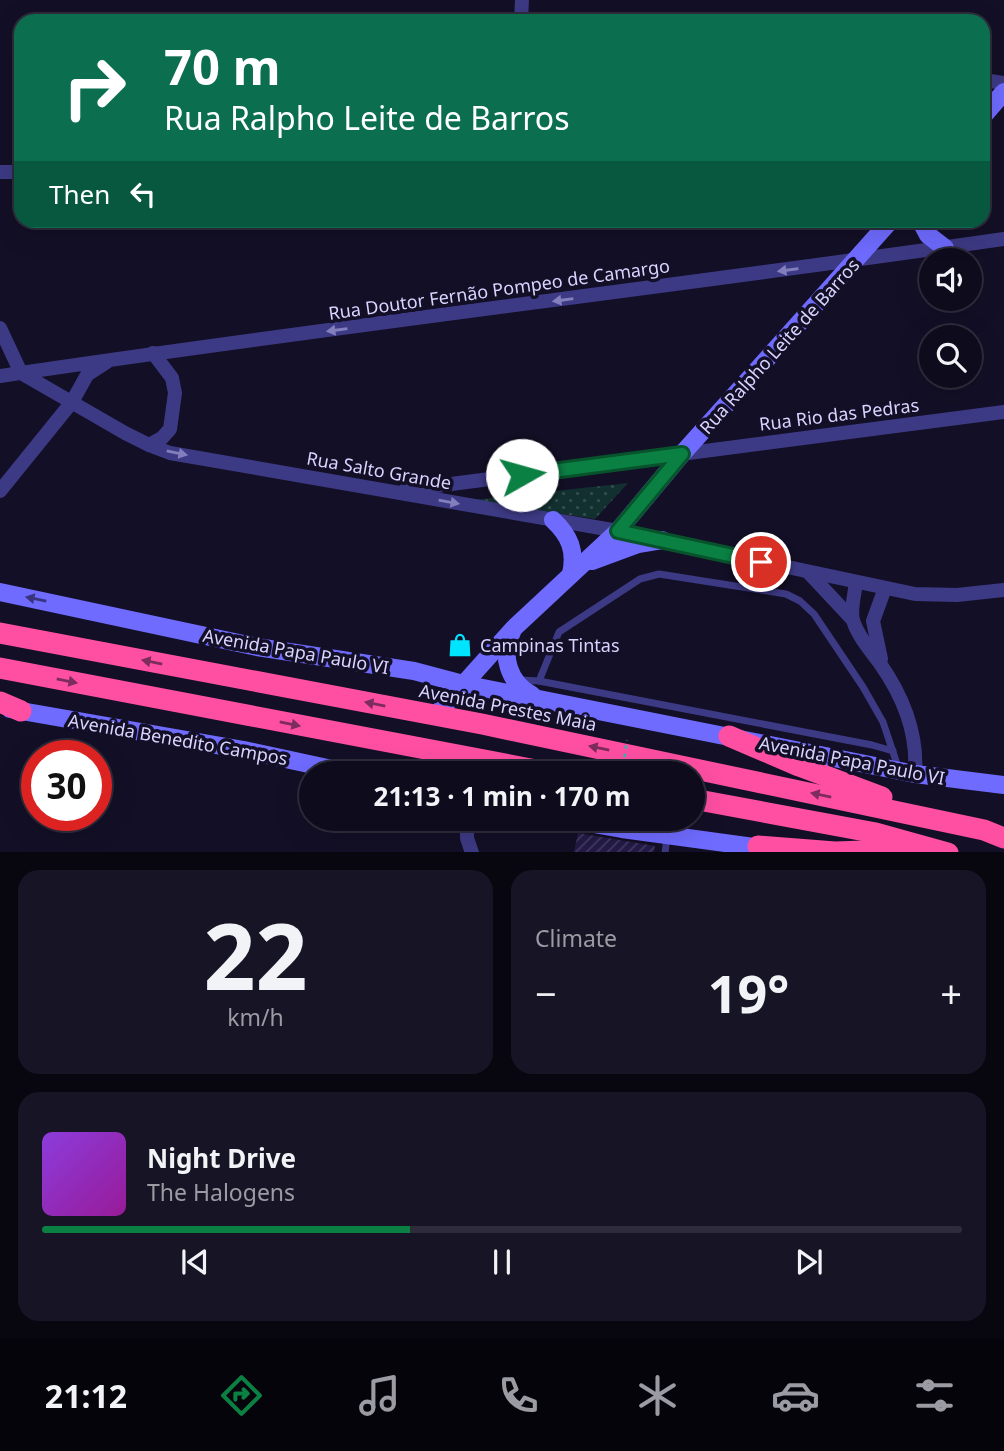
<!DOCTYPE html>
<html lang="en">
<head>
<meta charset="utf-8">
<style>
	body { margin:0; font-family:"Noto Sans",sans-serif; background:#171425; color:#f1f3f6; height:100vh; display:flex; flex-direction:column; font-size:26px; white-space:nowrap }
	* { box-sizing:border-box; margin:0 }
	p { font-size:23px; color:#9b9ba3 }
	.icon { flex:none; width:38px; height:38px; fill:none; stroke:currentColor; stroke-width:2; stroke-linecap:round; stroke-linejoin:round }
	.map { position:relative; height:852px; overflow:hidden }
	.sheet { display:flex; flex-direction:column; gap:18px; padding:18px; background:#08060f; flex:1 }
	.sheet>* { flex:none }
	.guide { position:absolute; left:14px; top:14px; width:976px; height:214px; border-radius:21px; box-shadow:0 7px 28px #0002,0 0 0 2px #2e2b3b; background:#0b6e4f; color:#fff; overflow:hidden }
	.buttons { position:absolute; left:919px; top:248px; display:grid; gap:14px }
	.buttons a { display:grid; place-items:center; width:63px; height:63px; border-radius:50%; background:#0e0b1c; box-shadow:0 7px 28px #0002,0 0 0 2px #2e2b3b; font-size:35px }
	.speed { position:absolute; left:21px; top:740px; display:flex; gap:14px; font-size:35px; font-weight:700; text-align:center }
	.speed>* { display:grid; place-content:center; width:91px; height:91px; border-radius:50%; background:#0e0b1c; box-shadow:0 7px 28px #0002,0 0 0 2px #2e2b3b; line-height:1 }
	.speed .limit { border:10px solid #d22; background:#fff; color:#111 }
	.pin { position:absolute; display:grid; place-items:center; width:60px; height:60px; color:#fff; margin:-30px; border:4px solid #fff; border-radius:50%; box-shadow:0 2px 7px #0007 }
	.me { position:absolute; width:77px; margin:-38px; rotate:83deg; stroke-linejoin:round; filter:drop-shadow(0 0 5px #0008) }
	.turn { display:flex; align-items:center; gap:24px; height:147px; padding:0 35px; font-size:32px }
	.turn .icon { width:91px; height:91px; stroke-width:2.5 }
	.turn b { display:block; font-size:49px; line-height:60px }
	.then { display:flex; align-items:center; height:66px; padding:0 35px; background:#0003; gap:14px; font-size:26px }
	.big { font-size:52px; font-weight:700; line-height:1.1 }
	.sheet .tile { flex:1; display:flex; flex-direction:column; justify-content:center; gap:10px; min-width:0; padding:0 24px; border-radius:21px; background:#171425 }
	.sheet .dial { align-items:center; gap:0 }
	.dial b { font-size:91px; line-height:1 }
	.song { display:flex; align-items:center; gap:21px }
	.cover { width:84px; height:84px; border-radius:10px; background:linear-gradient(135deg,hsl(270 70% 55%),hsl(300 70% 35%)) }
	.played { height:7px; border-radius:4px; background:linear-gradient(90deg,#0b8043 40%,#2e2b3b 40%) }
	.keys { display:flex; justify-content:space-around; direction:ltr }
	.heat { display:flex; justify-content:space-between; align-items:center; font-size:38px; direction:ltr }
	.sheet .tiles { flex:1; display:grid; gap:18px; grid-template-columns:1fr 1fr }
	.tile:last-child { grid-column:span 2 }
	.trip { position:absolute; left:299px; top:761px; width:406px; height:70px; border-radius:35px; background:#0e0b1c; box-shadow:0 7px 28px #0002,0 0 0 2px #2e2b3b; font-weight:700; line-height:70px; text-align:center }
	.menu { display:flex; height:112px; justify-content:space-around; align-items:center; background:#06040b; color:#9b9ba3 }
	.menu .icon { width:49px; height:49px }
	.menu .on { color:#0b8043 }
	.menu b { font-size:32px; color:#f1f3f6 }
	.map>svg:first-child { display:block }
</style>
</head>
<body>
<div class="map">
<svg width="1004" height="853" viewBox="0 0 1004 853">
	<defs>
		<pattern id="park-dots" width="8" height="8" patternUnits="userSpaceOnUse" patternTransform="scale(1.75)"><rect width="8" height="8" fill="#12302f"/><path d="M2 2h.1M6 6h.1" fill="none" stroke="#344d4e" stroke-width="1.8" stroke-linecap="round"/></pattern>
		<pattern id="building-hatch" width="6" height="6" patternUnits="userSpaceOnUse" patternTransform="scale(1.75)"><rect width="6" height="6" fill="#241b47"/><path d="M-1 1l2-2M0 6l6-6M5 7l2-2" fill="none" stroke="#433b63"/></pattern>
	</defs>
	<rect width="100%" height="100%" fill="#130f26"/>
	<path fill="url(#park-dots)" d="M628 483 595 519 474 500Z"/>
	<path fill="url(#building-hatch)" d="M578 833 655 846 654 852H574Z"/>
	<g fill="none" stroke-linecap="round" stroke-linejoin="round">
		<g stroke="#3d3a85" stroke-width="7">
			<path d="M520 680 539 681 872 745 893 751"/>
			<path d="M539 681 559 632 640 579 659 574 786 594 800 601 814 614 863 687 883 722 899 770"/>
			<path d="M665 853 667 836"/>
		</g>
		<g stroke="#3d3a85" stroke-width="14">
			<path d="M521 21 522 0"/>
			<path d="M984 80 1004 83"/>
			<path d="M0 172H21"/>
			<path d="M0 328 21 373 125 433 149 445 170 453 618 531 915 594 957 595 1004 590"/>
			<path d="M0 376C334 326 670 287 1004 239"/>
			<path d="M149 445 162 438 170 429 175 393 172 378 153 353"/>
			<path d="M405 490 1004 412"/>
			<path d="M0 491 72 402 87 375 107 362"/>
			<path d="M808 572 852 619"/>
			<path d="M856 582C855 593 850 610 853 620 857 635 870 650 879 662 903 696 918 732 915 774"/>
			<path d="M881 659 873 621 885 588"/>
			<path d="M467 819V838L472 853"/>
		</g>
		<g stroke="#6f6bff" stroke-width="18">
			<path d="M984 115 1004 92"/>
			<path d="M920 220 928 235 945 248"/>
			<path d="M553 520C570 536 576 551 571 574"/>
			<path d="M592 561 638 544 662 540"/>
			<path d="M0 592 257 647 414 671 463 684 915 774 1004 785"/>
			<path d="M512 632C500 655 509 683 532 695"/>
			<path d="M10 709 244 750 355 774"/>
			<path d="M436 715 514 628 618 531 682 454 891 220"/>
			<path d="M565 819 622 829 769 849"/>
		</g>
		<g stroke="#ff4fa3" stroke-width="21">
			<path d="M0 633 482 724 984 830 1004 838"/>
			<path d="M0 668 557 774"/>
			<path d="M0 702 21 711"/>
			<path d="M729 736 799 766 882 797"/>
			<path d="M693 799 876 833 948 853"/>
			<path d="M758 846 835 852 892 850 907 853"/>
		</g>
		<path stroke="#2fb8b0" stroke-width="2.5" stroke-dasharray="3.5 5" stroke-linecap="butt" d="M622 774 627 740"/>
	</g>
	<defs><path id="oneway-solid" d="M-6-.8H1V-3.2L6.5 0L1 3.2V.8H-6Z" transform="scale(1.75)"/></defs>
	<g fill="#837fbc">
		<use href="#oneway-solid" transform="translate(788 270) rotate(172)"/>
		<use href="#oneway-solid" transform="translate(563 300) rotate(172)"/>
		<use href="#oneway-solid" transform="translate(337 330) rotate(172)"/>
		<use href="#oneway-solid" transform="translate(177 453) rotate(12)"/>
		<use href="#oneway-solid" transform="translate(449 502) rotate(10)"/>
	</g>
	<use fill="#38347d" href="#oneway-solid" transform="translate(36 599) rotate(-168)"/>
	<g fill="#7d2c5e">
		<use href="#oneway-solid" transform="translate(152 662) rotate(-169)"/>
		<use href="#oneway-solid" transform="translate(67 681) rotate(11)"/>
		<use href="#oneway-solid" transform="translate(375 704) rotate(-169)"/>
		<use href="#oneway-solid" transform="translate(290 724) rotate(11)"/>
		<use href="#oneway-solid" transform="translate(599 748) rotate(-168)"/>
		<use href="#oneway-solid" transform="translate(821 795) rotate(-168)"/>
	</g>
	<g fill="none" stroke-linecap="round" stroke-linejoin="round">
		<g stroke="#07532c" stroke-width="18">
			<path id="route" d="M522 475 682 454 618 531 761 562"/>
		</g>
		<use href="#route" stroke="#0b8043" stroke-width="12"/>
	</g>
	<defs>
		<g id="shop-bare" transform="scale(1.89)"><path d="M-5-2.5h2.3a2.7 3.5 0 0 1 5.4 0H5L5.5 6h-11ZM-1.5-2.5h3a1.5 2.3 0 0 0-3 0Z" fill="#00e5ff" stroke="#130f26" stroke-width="2.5" paint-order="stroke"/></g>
	</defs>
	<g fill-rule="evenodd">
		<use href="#shop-bare" x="460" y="645"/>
	</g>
	<g text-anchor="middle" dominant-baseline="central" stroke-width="7" stroke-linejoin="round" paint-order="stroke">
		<g font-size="18" fill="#d9d4ff" stroke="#130f26">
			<text transform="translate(499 289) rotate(-8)">Rua Doutor Fernão Pompeo de Camargo</text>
			<text transform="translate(779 346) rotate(-48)">Rua Ralpho Leite de Barros</text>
			<text transform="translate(839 414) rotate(-7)">Rua Rio das Pedras</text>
			<text transform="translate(379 470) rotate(10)">Rua Salto Grande</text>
			<text transform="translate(296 651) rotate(10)">Avenida Papa Paulo VI</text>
			<text transform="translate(508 707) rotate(11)">Avenida Prestes Maia</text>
			<text transform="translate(178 739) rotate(10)">Avenida Benedito Campos</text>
			<text transform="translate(852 760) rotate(11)">Avenida Papa Paulo VI</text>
		</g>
		<g font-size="18" fill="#d9d4ff" stroke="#130f26" text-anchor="start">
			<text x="480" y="645">Campinas Tintas</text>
		</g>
	</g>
</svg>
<div class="buttons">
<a><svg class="icon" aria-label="sound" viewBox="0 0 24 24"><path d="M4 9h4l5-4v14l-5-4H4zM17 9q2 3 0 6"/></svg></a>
<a><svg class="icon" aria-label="search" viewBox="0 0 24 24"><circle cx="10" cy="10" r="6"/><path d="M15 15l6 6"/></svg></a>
</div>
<div class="speed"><div class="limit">30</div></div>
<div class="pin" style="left:761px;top:562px;background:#d93025"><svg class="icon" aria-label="arrive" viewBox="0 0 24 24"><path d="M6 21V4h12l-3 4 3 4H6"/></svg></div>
<svg class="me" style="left:522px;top:475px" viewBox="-20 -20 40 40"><circle r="19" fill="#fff"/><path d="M0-13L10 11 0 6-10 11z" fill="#0b8043"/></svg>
<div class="trip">21:13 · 1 min · 170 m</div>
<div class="guide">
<div class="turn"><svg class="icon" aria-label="right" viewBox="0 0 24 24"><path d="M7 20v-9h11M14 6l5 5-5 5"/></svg><div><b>70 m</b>Rua Ralpho Leite de Barros</div></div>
<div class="then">Then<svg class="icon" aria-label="left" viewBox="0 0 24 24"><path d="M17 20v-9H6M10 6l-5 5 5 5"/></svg></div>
</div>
</div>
<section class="sheet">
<div class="tiles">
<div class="tile dial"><b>22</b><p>km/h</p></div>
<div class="tile"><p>Climate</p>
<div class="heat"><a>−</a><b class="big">19°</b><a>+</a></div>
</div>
<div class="tile">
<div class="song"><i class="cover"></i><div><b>Night Drive</b><p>The Halogens</p></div></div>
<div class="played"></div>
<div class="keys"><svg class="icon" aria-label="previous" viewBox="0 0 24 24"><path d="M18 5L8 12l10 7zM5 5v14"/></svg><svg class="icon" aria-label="pause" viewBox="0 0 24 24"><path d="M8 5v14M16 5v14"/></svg><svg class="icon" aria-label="next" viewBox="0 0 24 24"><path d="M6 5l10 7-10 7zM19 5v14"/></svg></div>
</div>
</div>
</section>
<nav class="menu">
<b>21:12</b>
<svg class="icon on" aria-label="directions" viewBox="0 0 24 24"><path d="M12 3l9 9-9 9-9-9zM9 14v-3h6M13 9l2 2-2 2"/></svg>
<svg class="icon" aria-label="music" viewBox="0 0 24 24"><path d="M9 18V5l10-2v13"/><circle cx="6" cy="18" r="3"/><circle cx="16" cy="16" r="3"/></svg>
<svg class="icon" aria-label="phone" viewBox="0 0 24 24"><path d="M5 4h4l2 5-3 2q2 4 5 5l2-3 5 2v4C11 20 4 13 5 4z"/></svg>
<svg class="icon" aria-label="climate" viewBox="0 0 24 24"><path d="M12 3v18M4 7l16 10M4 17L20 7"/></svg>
<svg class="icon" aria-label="car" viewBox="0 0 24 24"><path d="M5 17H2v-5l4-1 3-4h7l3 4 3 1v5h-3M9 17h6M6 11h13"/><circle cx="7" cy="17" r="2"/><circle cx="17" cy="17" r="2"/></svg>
<svg class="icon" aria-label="filters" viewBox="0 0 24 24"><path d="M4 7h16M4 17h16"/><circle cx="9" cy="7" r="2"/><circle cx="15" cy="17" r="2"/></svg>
</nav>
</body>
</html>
